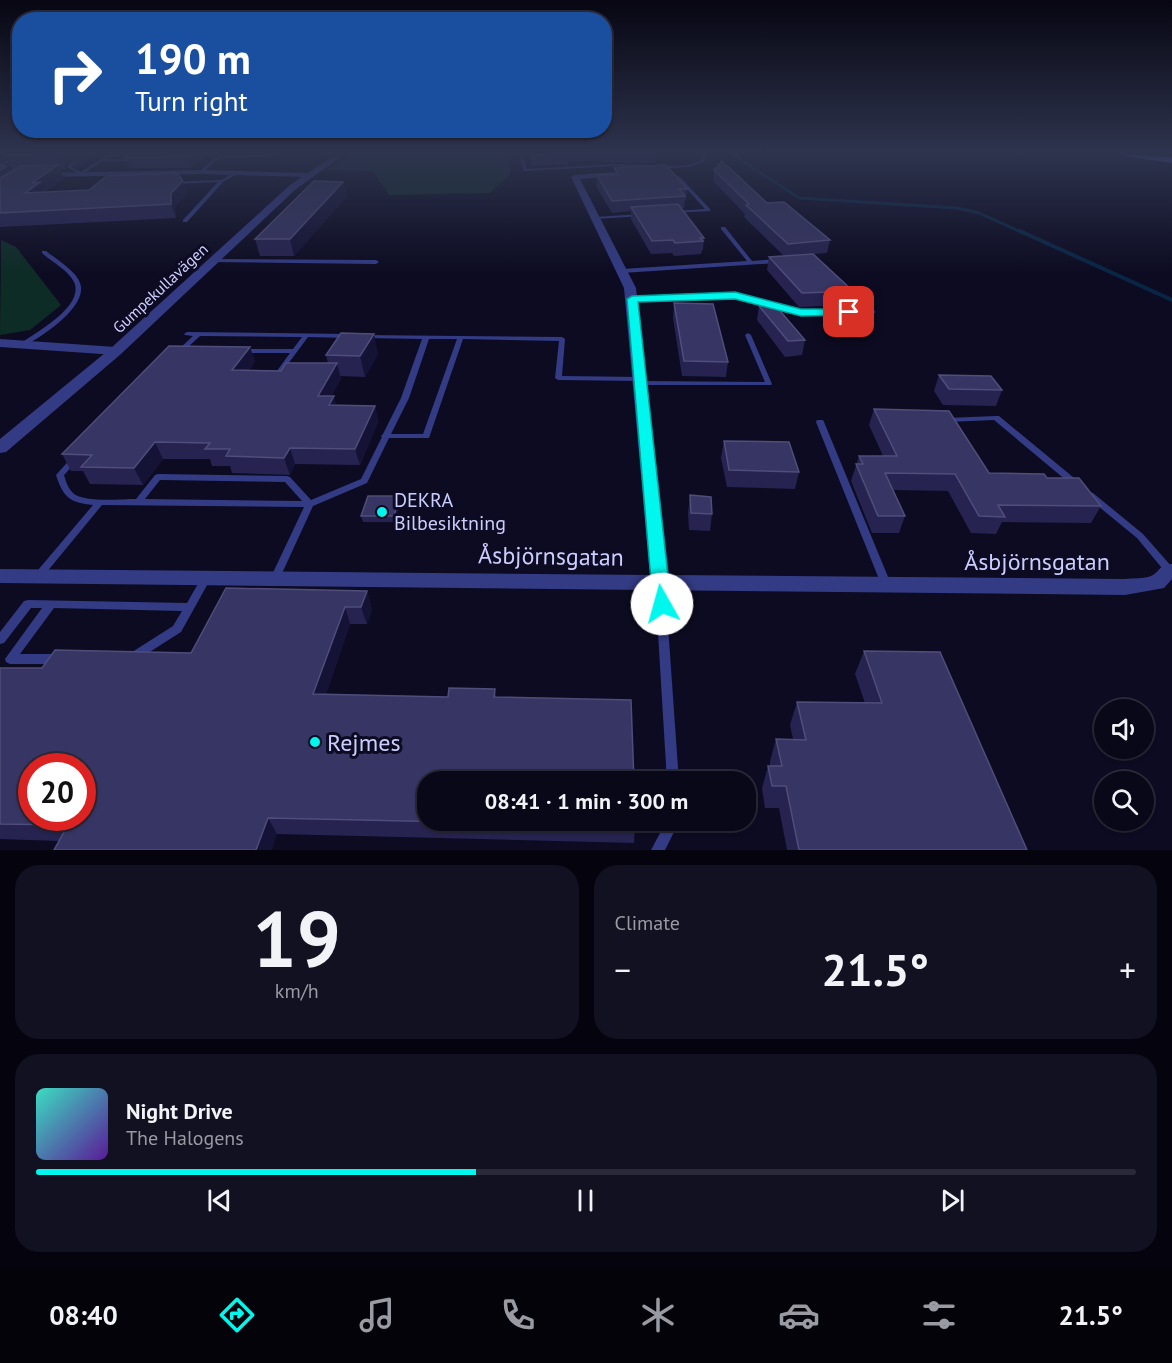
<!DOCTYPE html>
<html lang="en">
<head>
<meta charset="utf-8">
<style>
	body { margin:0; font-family:"PT Sans",sans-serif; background:#121122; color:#f1f3f6; height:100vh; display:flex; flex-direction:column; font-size:22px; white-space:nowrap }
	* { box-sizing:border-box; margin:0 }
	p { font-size:20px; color:#999aa2 }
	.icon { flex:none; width:33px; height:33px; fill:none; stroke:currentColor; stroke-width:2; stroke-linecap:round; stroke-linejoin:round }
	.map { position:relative; height:850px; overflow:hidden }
	.details { display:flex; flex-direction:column; gap:15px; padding:15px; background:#05040e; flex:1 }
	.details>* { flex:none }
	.top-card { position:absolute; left:12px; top:12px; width:600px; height:126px; border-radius:24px; box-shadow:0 2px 4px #0004,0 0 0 2px #292938; background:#1a4fa0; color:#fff; overflow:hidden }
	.buttons { position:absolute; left:1094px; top:699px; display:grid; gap:12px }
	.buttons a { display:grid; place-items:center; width:60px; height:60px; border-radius:50%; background:#090819; box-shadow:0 2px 4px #0004,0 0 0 2px #292938; font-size:30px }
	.speed { position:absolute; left:18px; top:753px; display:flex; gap:12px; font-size:30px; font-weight:700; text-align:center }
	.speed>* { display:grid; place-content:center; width:78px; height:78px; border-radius:50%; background:#090819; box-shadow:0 2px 4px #0004,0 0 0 2px #292938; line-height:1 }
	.speed .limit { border:9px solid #d22; background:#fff; color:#111 }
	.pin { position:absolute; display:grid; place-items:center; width:51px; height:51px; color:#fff; margin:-26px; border-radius:12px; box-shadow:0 3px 9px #0006 }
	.me { position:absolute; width:66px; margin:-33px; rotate:353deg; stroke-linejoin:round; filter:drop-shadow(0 0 4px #0008) }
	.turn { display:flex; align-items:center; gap:21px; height:126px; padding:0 24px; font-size:27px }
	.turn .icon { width:78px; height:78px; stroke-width:2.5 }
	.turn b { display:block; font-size:42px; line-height:51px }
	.big { font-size:45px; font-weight:700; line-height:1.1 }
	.details .tile { flex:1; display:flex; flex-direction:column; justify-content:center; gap:9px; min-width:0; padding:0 21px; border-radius:24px; background:#121122 }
	.details .dial { align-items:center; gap:0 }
	.dial b { font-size:78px; line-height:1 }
	.song { display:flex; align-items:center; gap:18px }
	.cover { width:72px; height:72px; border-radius:9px; background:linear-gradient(135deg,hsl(170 70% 55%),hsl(270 70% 35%)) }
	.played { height:6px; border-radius:3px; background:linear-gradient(90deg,#00f7ee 40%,#292938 40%) }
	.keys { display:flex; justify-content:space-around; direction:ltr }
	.heat { display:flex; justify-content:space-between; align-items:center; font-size:33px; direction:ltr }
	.details .tiles { flex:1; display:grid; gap:15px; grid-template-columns:1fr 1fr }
	.tile:last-child { grid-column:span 2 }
	.trip { position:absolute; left:417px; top:771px; width:339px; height:60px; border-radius:24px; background:#090819; box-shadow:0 2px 4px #0004,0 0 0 2px #292938; font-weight:700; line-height:60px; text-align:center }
	.menu { display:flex; height:96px; justify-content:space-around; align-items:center; background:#04030a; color:#999aa2 }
	.menu .icon { width:42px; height:42px }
	.menu .selected { color:#00f7ee }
	.menu b { font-size:27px; color:#f1f3f6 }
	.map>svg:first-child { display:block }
</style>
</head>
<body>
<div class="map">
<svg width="1172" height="850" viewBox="0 0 1172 850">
	<rect width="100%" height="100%" fill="#0c0b21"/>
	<g fill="#0e2c26">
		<path d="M353 154H508L510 174 490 193 389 195 373 171 326 170Z"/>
		<path d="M1 240 16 247 61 305 30 330 0 335Z"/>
	</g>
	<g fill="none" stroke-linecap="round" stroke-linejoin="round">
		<path stroke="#082644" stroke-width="3" d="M732 154 799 198 957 208 979 213 1023 233"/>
		<path stroke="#082644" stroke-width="4" d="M1020 231 1172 300"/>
		<g fill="#333b84" fill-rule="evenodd">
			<path d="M20 154H25L0 167V164Z"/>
			<path d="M81 154H85L71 167 81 172 109 154H113L106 159H136L138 160 136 161H103L81 175 67 167Z"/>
			<path d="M219 154H221V156L278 154 268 157 219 158 202 173H200V171Z"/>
			<path d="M519 154H523L527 169 615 164 674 166 688 165 701 160 702 157 699 154H703L706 157 704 162 689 167 674 168 615 166 525 171 523 170Z"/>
			<path d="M236 172 239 173 223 182 187 222H183V220L218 182 173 184 171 183 172 182 221 180Z"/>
			<path d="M668 172 680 177 710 209V211L674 213V212L676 211 705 209 678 179 667 174 666 173Z"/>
			<path d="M641 214H643V216L595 219 593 218 595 217Z"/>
			<path d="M721 227H725L752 261 776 259 779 261 776 263 622 273 619 271 622 269 747 261 721 229Z"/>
			<path d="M42 251H46C56 259 76 271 80 283 89 306 41 338 23 346L20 344 21 343C37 332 85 306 74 282 68 270 52 262 42 253Z"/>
			<path d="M213 259 376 260 379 262 376 264 211 262 210 261Z"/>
			<path d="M845 284 875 311V313L801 314 735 297 632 301 629 299 632 297 735 293 801 310H868L843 287V285Z"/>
			<path d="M187 332 349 334 352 336 349 338 308 337 279 376 277 377 274 375 290 353H242L239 351 242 349H293L302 337 200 336 187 348 188 350 187 351H179L178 350 179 349 193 336 185 335 184 334Z"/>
			<path d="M748 333 751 335 772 384 771 385H640L637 383 639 381 558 380 555 378 559 341 463 339 429 438H389L367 483 313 506 278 582 275 583 272 582 270 579 304 507 102 505 41 579 38 580 35 579 33 576 93 505C70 503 63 497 56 475L72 457 75 456 79 459 64 475C66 482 68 488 73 493 84 503 121 499 136 499L155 475 158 474 287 476 290 477 311 500 361 479 382 437 381 436 383 434 401 398 422 339 364 338 361 336 362 335 562 337 565 339 562 376 640 377 643 379 641 381 765 382 745 335ZM429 339H457L423 434H391L409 398ZM160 480 285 482 302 501 145 499Z"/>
			<path d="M996 416H999L1079 482 1080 484 1079 486H1073L994 420 947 422 943 420 947 418Z"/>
			<path d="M817 420H823L824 422 891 584 889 587 886 588 883 587 881 584 816 422Z"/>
			<path d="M1090 492 1093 493 1143 534 1172 567V573L1169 574 1166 573 1137 538 1087 497 1086 495 1087 493Z"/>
			<path d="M206 574 209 575 211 578 181 632 137 660 133 662 129 660 128 657 129 654 173 626 182 611 54 608 20 654H59L63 656 64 659 63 662 59 664H10L6 662 5 659 42 608H31L4 643 0 644V632L24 601 28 600 187 603 203 575Z"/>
			<path d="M660 579 663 580 665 583 679 782H667L655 583 657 580Z"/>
			<path d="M667 820H680L665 850H651Z"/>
		</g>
		<g fill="#333b84" fill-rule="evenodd">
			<path d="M201 170 308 173 312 175 308 177 201 174 44 177 40 175 44 173Z"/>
			<path d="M615 172 619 174 618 176 580 179 636 288 669 575 1125 579C1132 578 1144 579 1151 576 1160 572 1160 563 1172 564V579L1164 588 1125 595 0 583V569L650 575 624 288 571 177 575 175Z"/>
			<path d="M0 339 116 347 122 351 116 355 0 347Z"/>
		</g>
		<path fill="#333b84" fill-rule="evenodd" d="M336 154H345L296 189 121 354 6 452 0 453V439L111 348 290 185Z"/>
		<path fill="#6374ff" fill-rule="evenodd" d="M1121 154 1172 157V163L1125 156Z"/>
	</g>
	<g fill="#262350">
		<path d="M0 154H98L78 168 75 166 72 159 65 165 66 169H60L64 178 44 192 187 194 175 206 176 218 0 227V166L10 172 14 170H12L7 158 0 161Z"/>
		<path d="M112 154H207L191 168H129L125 158 126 157H113Z"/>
		<path d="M528 154H656L655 163 603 162 602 160 569 161V164L532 166Z"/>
		<path d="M614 168 687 189 686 200H685L684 208H681L704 238 703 250H702L701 254 674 256 672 253 651 254 631 219V211L612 213 596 186 597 175 614 174Z"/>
		<path d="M714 170 830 240 827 253 814 254 853 291 849 305 799 307 767 270 769 257 784 256 744 217 745 214 713 181Z"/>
		<path d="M343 182 346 197 294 256H260L255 239Z"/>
		<path d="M674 303 728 362 726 377 682 376 673 318Z"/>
		<path d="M759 306 805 340 802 355 785 357 757 320Z"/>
		<path d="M250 347 255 362 249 370 281 371 328 363 326 355 378 354 365 377 340 376 341 379 331 396 336 405 375 406 378 422 360 465 295 464 290 475 232 473 230 466H212L210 459H163L143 485 90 484 83 471H71L62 454Z"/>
		<path d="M939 375 1002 390 996 406 943 405 934 391Z"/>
		<path d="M874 409 989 473 1047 478 1101 506 1091 523 1002 522 996 534 971 533 948 491 893 490 905 516 899 533H872L851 481 859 456H883L869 425Z"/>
		<path d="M724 441 799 472 795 489 727 487 721 458Z"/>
		<path d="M690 495 712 514 710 531 689 530 688 513Z"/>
		<path d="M401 502 395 522H363L361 516Z"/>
		<path d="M367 591 372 609 367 624H350L326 694 448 697 495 689 496 697 635 826 634 843 277 834 59 841 0 839V668H42L191 653Z"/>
		<path d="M864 651 1027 850H787L779 808H765L762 788 768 766H770V761L776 739H793L790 725 797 702 865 703 855 674Z"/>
	</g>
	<g fill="#141235">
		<path d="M0 154H9L6 156 7 158 2 161 0 158Z"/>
		<path d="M60 154H70L72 159 65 165 66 169Z"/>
		<path d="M71 154H98L78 168Z"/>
		<path d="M192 154H207L191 168 188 157Z"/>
		<path d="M58 165 64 178 44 191 46 195 25 193 32 183Z"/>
		<path d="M7 166 13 178 0 186V170Z"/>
		<path d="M183 181 187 194 175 206 176 218 171 204V193Z"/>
		<path d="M343 182 346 197 294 256 290 239Z"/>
		<path d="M374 334 378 354 365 377 360 356Z"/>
		<path d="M250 347 255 362 238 386 232 370Z"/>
		<path d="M337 363 341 379 323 412 318 396Z"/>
		<path d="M334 396 338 412 329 405Z"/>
		<path d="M375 406 378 422 360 465 355 449Z"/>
		<path d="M155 442 163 459 143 485 134 468Z"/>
		<path d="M290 448 295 464 290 475 284 458Z"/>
		<path d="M400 496 401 502 395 522 394 516Z"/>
		<path d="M367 591 372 609 367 624 361 607Z"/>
		<path d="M345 607 350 624 320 711 313 694Z"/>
		<path d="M268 818 277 834 272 850H256Z"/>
	</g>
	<g fill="#373563" stroke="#4f4d7b" stroke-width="1.5" fill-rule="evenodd">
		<path d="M9 154H60V155L6 156Z"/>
		<path d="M129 154H192L188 157 125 158Z"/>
		<path d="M531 154H568L532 156Z"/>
		<path d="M722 161 767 203 784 202 830 240 788 244 746 205 749 204 714 170Z"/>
		<path d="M58 165 32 183 40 182 25 193 89 190 107 176 177 173 183 181 171 193V204L0 213V178L21 166Z"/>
		<path d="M664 165 668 167 687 189H679L685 196 612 201 597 175 618 174 614 168Z"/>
		<path d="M0 166H7L0 170Z"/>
		<path d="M314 181 343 182 290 239H255Z"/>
		<path d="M678 204 704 238H700L703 241 675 243 673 240 652 241 631 207Z"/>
		<path d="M813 254 853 291 802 293 769 257Z"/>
		<path d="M674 303 713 304 728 362 684 361Z"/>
		<path d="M775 305 805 340 788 341 759 306Z"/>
		<path d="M341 333 374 334 360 356 326 355Z"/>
		<path d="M169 346 250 347 232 370 281 371 286 363H337L318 396H334L329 405 375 406 355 449 290 448 284 458 226 456 230 449H205L210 443 155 442 134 468 81 467 92 455 62 454Z"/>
		<path d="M939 375 991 376 1002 390 949 389Z"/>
		<path d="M874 409 949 411 989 473 1044 474 1047 478H1079L1101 506 998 505 1005 517 979 516 955 474 885 473 905 516H878L856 464H863L859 456H897Z"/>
		<path d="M724 441 789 442 799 472 729 470Z"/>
		<path d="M690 495 711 497 712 514 691 513Z"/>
		<path d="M368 496H400L394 516H361Z"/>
		<path d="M226 588 367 591 361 607H345L313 694 448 697 449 688 495 689 494 697 631 700 634 782H428V820H635V826L268 818 256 850H54L68 825 0 824V668H42L55 650 191 653ZM32 766H82V818H32Z"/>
		<path d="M864 651 940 652 1027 850H799L786 786H772L768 766H782L776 739 806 740 797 702 882 703Z"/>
	</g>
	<linearGradient id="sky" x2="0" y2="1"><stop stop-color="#070612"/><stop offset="0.56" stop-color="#2e344e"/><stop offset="1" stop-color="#2e344e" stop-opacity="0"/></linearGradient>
	<rect width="1172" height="273" fill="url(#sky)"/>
	<path fill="#00f7ee" stroke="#00a19b" stroke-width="1.5" d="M735 292 801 309H849L854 312 849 315 801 316 735 299 638 302 671 604 669 609 662 611 656 609 653 604 627 299 632 296Z"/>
	<g fill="#00f7ee" stroke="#0c0b21" stroke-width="2">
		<circle cx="382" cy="512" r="6"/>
		<circle cx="315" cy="742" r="6"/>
	</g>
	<g text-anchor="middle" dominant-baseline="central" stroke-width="6" stroke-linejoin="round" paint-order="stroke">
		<g font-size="16" fill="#cccdff" stroke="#0c0b21">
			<text transform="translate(160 288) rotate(-43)">Gumpekullavägen</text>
		</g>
		<g font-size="20" fill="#cccdff" stroke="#0c0b21" text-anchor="start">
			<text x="394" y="500">DEKRA<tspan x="394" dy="23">Bilbesiktning</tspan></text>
		</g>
		<g font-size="24" fill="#cccdff" stroke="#0c0b21">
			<text transform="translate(551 556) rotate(1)">Åsbjörnsgatan</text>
			<text x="1037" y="561">Åsbjörnsgatan</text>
		</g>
		<g font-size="24" fill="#cccdff" stroke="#0c0b21" text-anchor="start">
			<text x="327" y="742">Rejmes</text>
		</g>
	</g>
</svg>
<div class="buttons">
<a><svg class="icon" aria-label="sound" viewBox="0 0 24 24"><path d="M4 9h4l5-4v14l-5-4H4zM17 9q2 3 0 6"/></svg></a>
<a><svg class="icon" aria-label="search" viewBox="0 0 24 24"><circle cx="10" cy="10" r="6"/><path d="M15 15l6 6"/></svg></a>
</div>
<div class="speed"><div class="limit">20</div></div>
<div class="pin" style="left:849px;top:312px;background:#d93025"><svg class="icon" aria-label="arrive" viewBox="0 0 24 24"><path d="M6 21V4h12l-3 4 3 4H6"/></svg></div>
<svg class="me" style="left:662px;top:604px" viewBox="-20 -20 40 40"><circle r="19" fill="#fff"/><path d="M0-13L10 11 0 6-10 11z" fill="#00f7ee"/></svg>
<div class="trip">08:41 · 1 min · 300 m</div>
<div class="top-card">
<div class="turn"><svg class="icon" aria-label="right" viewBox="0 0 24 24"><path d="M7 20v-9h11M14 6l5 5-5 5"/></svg><div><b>190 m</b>Turn right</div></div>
</div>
</div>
<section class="details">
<div class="tiles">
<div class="tile dial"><b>19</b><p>km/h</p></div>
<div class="tile"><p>Climate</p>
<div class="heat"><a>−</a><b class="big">21.5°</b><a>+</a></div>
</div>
<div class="tile">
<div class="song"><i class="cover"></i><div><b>Night Drive</b><p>The Halogens</p></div></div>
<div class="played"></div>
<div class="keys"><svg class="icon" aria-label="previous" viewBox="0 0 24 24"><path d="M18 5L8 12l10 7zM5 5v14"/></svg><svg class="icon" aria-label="pause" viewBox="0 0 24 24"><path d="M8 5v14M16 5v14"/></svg><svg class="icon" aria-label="next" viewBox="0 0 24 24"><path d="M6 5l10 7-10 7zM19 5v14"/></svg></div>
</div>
</div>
</section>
<nav class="menu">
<b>08:40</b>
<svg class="icon selected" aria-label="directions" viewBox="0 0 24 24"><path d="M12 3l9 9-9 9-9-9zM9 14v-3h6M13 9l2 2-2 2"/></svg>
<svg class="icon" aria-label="music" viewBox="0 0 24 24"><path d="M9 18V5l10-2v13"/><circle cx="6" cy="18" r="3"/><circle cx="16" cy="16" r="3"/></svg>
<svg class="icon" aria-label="phone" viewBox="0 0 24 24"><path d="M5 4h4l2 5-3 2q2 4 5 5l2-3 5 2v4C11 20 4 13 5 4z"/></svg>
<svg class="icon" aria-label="climate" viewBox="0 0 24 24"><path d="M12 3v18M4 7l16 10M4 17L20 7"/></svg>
<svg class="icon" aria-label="car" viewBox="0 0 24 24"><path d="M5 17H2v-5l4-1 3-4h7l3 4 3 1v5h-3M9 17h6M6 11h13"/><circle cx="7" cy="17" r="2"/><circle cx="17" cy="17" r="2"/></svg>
<svg class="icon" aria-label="filters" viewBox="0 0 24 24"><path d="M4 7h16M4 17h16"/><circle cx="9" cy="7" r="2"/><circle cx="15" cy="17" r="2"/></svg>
<b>21.5°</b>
</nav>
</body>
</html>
